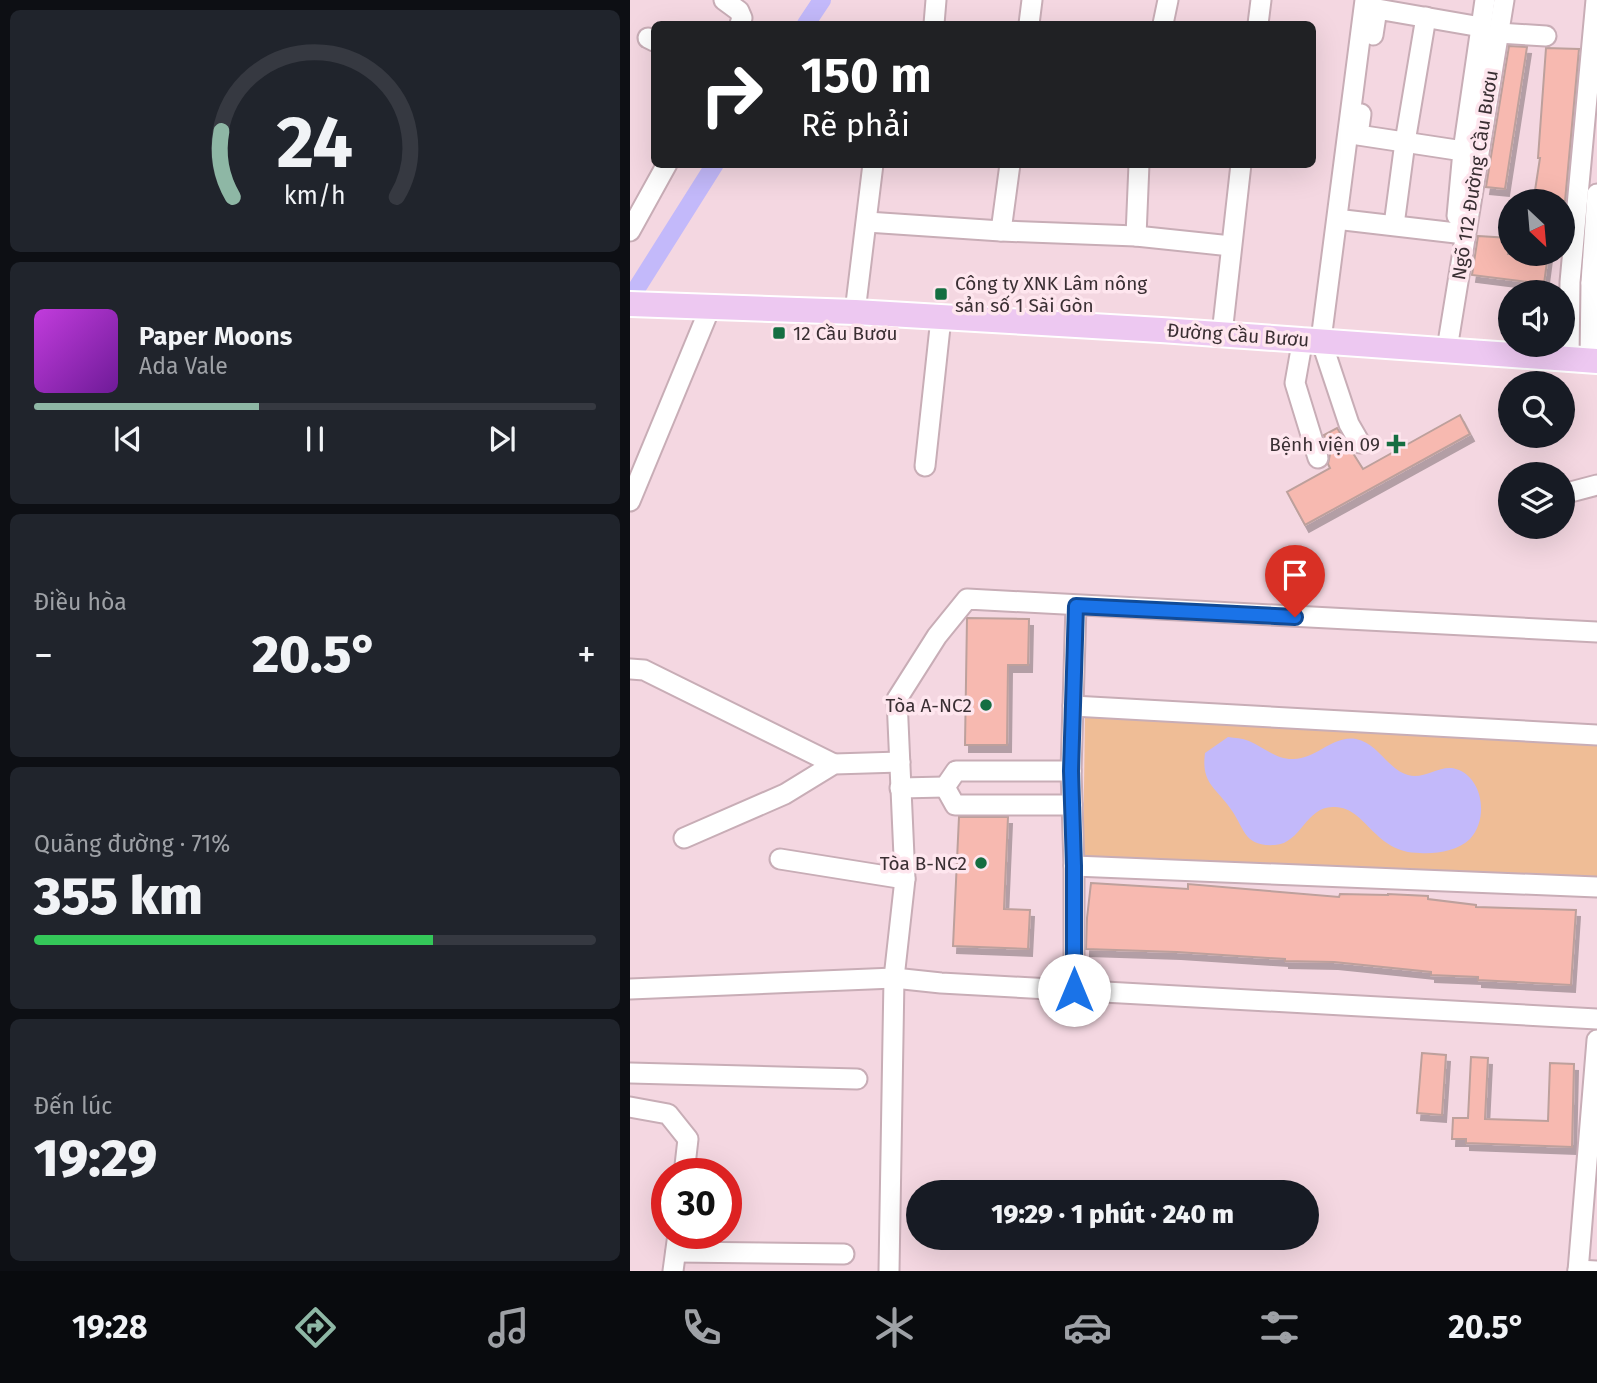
<!DOCTYPE html>
<html lang="vi">
<head>
<meta charset="utf-8">
<style>
	body { margin:0; font-family:"Fira Sans",sans-serif; background:#20242c; color:#f1f3f6; height:100vh; display:flex; flex-direction:column; font-size:26px; white-space:nowrap }
	* { box-sizing:border-box; margin:0 }
	p { font-size:23px; color:#9ea1a6 }
	.icon { flex:none; width:38px; height:38px; fill:none; stroke:currentColor; stroke-width:2; stroke-linecap:round; stroke-linejoin:round }
	.map { position:relative; flex:1; overflow:hidden }
	.side { display:flex; flex-direction:column; gap:10px; padding:10px; background:#0d0f14; width:630px }
	.side>* { flex:none }
	.hud { position:absolute; left:21px; top:21px; width:665px; height:147px; border-radius:10px; box-shadow:0 7px 28px #0002; background:#202124; color:#fff; overflow:hidden }
	.needle { width:46px; rotate:154deg }
	.fabs { position:absolute; left:868px; top:189px; display:grid; gap:14px }
	.fabs a { display:grid; place-items:center; width:77px; height:77px; border-radius:50%; background:#171b24; box-shadow:0 7px 28px #0002; font-size:35px }
	.speed { position:absolute; left:21px; top:1158px; display:flex; gap:14px; font-size:35px; font-weight:700; text-align:center }
	.speed>* { display:grid; place-content:center; width:91px; height:91px; border-radius:50%; background:#171b24; box-shadow:0 7px 28px #0002; line-height:1 }
	.speed .limit { border:10px solid #d22; background:#fff; color:#111 }
	.pin { position:absolute; display:grid; place-items:center; width:60px; height:60px; color:#fff; margin:-72px -30px; border-radius:50% 50% 50% 0; rotate:-45deg; box-shadow:0 0 7px #0007 }
	.pin .icon { rotate:45deg }
	.me { position:absolute; width:77px; margin:-38px; rotate:0deg; stroke-linejoin:round; filter:drop-shadow(0 0 5px #0008) }
	.turn { display:flex; align-items:center; gap:24px; height:147px; padding:0 35px; font-size:32px }
	.turn .icon { width:91px; height:91px; stroke-width:2.5 }
	.turn b { display:block; font-size:49px; line-height:60px }
	.big { font-size:52px; font-weight:800; line-height:1.1 }
	.side .tile { flex:1; display:flex; flex-direction:column; justify-content:center; gap:10px; min-width:0; padding:0 24px; border-radius:10px; background:#20242c }
	.side .dial { align-items:center; gap:0 }
	.dial svg { height:182px; overflow:visible; fill:none; stroke:#363941; stroke-width:7; stroke-linecap:round; text-anchor:middle }
	.dial text { fill:#f1f3f6; stroke:none }
	.song { display:flex; align-items:center; gap:21px }
	.cover { width:84px; height:84px; border-radius:10px; background:linear-gradient(135deg,hsl(290 70% 55%),hsl(280 70% 35%)) }
	.played { height:7px; border-radius:4px; background:linear-gradient(90deg,#8eb7a5 40%,#363941 40%) }
	.keys { display:flex; justify-content:space-around; direction:ltr }
	.heat { display:flex; justify-content:space-between; align-items:center; font-size:38px; direction:ltr }
	.charge { height:10px; border-radius:5px; background:linear-gradient(90deg,#34c759 71%,#363941 0) }
	.trip { position:absolute; left:276px; top:1180px; width:413px; height:70px; border-radius:35px; background:#171b24; box-shadow:0 7px 28px #0002; font-weight:800; line-height:70px; text-align:center }
	.tabs { display:flex; height:112px; justify-content:space-around; align-items:center; background:#090b0e; color:#9ea1a6 }
	.tabs .icon { width:49px; height:49px }
	.tabs .active { color:#8eb7a5 }
	.tabs b { font-size:32px; color:#f1f3f6 }
	main { display:flex; flex:1; min-height:0 }
	.map>svg:first-child { display:block }
</style>
</head>
<body>
<main>
<section class="side">
<div class="tile dial"><svg viewBox="0 0 100 80">
<path d="M14 69A42 42 0 1 1 86 69"/>
<path d="M14 69A42 42 0 0 1 9 40" stroke="#8eb7a5"/>
<text x="50" y="56" font-size="32" font-weight="700">24</text>
<text x="50" y="72" font-size="11">km/h</text>
</svg></div>
<div class="tile">
<div class="song"><i class="cover"></i><div><b>Paper Moons</b><p>Ada Vale</p></div></div>
<div class="played"></div>
<div class="keys"><svg class="icon" aria-label="previous" viewBox="0 0 24 24"><path d="M18 5L8 12l10 7zM5 5v14"/></svg><svg class="icon" aria-label="pause" viewBox="0 0 24 24"><path d="M8 5v14M16 5v14"/></svg><svg class="icon" aria-label="next" viewBox="0 0 24 24"><path d="M6 5l10 7-10 7zM19 5v14"/></svg></div>
</div>
<div class="tile"><p>Điều hòa</p>
<div class="heat"><a>−</a><b class="big">20.5°</b><a>+</a></div>
</div>
<div class="tile"><p>Quãng đường · 71%</p><b class="big">355 km</b><div class="charge"></div></div>
<div class="tile"><p>Đến lúc</p><b class="big">19:29</b></div>
</section>
<div class="map">
<svg width="967" height="1271" viewBox="0 0 967 1271">
	<defs>
		<filter id="shadow"><feDropShadow dx="4" dy="7" stdDeviation="0" flood-color="#0004"/></filter>
	</defs>
	<rect width="100%" height="100%" fill="#f4d7e1"/>
	<path fill="#efbd96" d="M455 717 967 743V881L453 859Z"/>
	<path fill="#c3b9fa" d="M598 737C605 738 612 738 619 741 633 747 646 759 662 759 686 760 702 735 726 739 748 743 757 769 778 775 796 780 812 762 829 770 854 781 858 820 840 839 827 851 807 854 790 853 744 853 737 808 705 807 676 805 672 843 645 845 613 847 615 828 600 808 585 787 571 783 575 753Z"/>
	<g fill="none" stroke-linecap="round" stroke-linejoin="round">
		<g stroke="#c3b9fa" stroke-width="18">
			<path d="M176 24 192 0"/>
			<path d="M5 291 85 164"/>
		</g>
	</g>
	<g fill="#f7b9b0" stroke="#bda09c" stroke-width="2" filter="url(#shadow)">
		<path d="M879 46 897 47 875 189 856 187Z"/>
		<path d="M916 48 949 49 935 201H905L904 197 910 158H908Z"/>
		<path d="M848 236 880 238 878 254H918L914 284 842 275Z"/>
		<path d="M830 415 840 434 675 525 657 492 700 468 698 464 700 454 694 435 707 428 733 469Z"/>
		<path d="M337 618 399 619 398 665H378L377 745H335Z"/>
		<path d="M329 817H378L374 909 400 910 398 949 323 946Z"/>
		<path d="M461 883 558 889V884L709 897 710 894 758 895V894L798 896V899L846 905V907L946 910 941 985 848 980V977L801 975V972L704 962 655 961V959L547 952 456 949 457 918Z"/>
		<path d="M792 1053 816 1055 812 1115 787 1113Z"/>
		<path d="M841 1057 858 1058 855 1119 918 1121 920 1063 944 1064 942 1147 836 1143V1139H822L823 1118H838Z"/>
	</g>
	<g fill="none" stroke-linecap="round" stroke-linejoin="round">
		<g stroke="#c8adb6" stroke-width="23">
			<g id="minor">
				<path d="M94 0 109 11 112 18 110 24"/>
				<path d="M304 24 306 0"/>
				<path d="M399 24 402 0"/>
				<path d="M533 24 538 0"/>
				<path d="M628 24 631 0"/>
				<path d="M868 33 916 36"/>
				<path d="M743 35 747 9 851 27"/>
				<path d="M18 38 24 41"/>
				<path d="M731 114 728 135 833 151"/>
				<path d="M509 164 506 236 601 246"/>
				<path d="M827 216 833 151 855 0"/>
				<path d="M714 220 826 233"/>
				<path d="M237 222 371 231 380 164"/>
				<path d="M764 225 775 142 796 17"/>
				<path d="M0 231 37 164"/>
				<path d="M371 231 506 236"/>
				<path d="M961 283 967 194"/>
				<path d="M225 312 243 164"/>
				<path d="M592 334 611 164"/>
				<path d="M673 338 665 383 688 458"/>
				<path d="M817 349 874 0"/>
				<path d="M939 359 940 282 966 0"/>
				<path d="M960 360 961 283H967"/>
				<path d="M730 443 719 424 691 340 735 0"/>
				<path d="M295 466 311 318"/>
				<path d="M933 494 967 485"/>
				<path d="M0 501 80 308"/>
				<path d="M0 669 14 670 204 764"/>
				<path d="M443 706 967 735"/>
				<path d="M441 771H326L315 787 325 805H442"/>
				<path d="M270 788 315 787"/>
				<path d="M54 838 155 794 204 764 270 762"/>
				<path d="M150 859 275 879"/>
				<path d="M444 866 967 887"/>
				<path d="M0 989 264 978 311 983 967 1019"/>
				<path d="M444 990V866L441 771 446 606"/>
				<path d="M0 1073 227 1079"/>
				<path d="M0 1107 38 1114 58 1139 54 1174"/>
				<path d="M46 1252 214 1254"/>
				<path d="M948 1270 966 1271"/>
				<path d="M43 1271 48 1234"/>
				<path d="M259 1271 264 978 275 879 267 699 307 636 337 599 967 632"/>
				<path d="M948 1271 967 1040"/>
			</g>
		</g>
		<g stroke="#fff" stroke-width="28">
			<path id="major" d="M0 304 225 312 531 330 967 361"/>
		</g>
		<use href="#minor" stroke="#fff" stroke-width="19"/>
		<use href="#major" stroke="#edc8f1" stroke-width="24"/>
	</g>
	<g fill="none" stroke-linecap="round" stroke-linejoin="round">
		<g stroke="#114b97" stroke-width="18">
			<path id="route" d="M444 990V866L441 771 446 606 665 617"/>
		</g>
		<use href="#route" stroke="#1a73e8" stroke-width="12"/>
	</g>
	<g fill="#156e41" stroke="#fee6ee" stroke-width="2.5">
		<rect x="304" y="287" width="14" height="14" rx="3.5"/>
		<rect x="142" y="326" width="14" height="14" rx="3.5"/>
		<path d="M762.5 433.5h7v7h7v7h-7v7h-7v-7h-7v-7h7z"/>
		<circle cx="356" cy="705" r="7"/>
		<circle cx="351" cy="863" r="7"/>
	</g>
	<g text-anchor="middle" dominant-baseline="central" stroke-width="7" stroke-linejoin="round" paint-order="stroke">
		<g font-size="19" fill="#3a2f33" stroke="#fee6ee">
			<text transform="translate(845 175) rotate(-81)">Ngõ 112 Đường Cầu Bươu</text>
			<text transform="translate(608 335) rotate(4)">Đường Cầu Bươu</text>
		</g>
		<g font-size="19" fill="#3a2f33" stroke="#fee6ee" text-anchor="end">
			<text x="325" y="283" text-anchor="start">Công ty XNK Lâm nông<tspan x="325" dy="22">sản số 1 Sài Gòn</tspan></text>
			<text x="163" y="333" text-anchor="start">12 Cầu Bươu</text>
			<text x="750" y="444">Bệnh viện 09</text>
			<text x="342" y="705">Tòa A-NC2</text>
			<text x="337" y="863">Tòa B-NC2</text>
		</g>
	</g>
</svg>
<div class="fabs">
<a><svg class="needle" viewBox="-14 -14 28 28"><path d="M0-13l5 13h-10z" fill="#e53935"/><path d="M0 13l5-13h-10z" fill="#9ea1a6"/></svg></a>
<a><svg class="icon" aria-label="sound" viewBox="0 0 24 24"><path d="M4 9h4l5-4v14l-5-4H4zM17 9q2 3 0 6"/></svg></a>
<a><svg class="icon" aria-label="search" viewBox="0 0 24 24"><circle cx="10" cy="10" r="6"/><path d="M15 15l6 6"/></svg></a>
<a><svg class="icon" aria-label="layers" viewBox="0 0 24 24"><path d="M12 4l9 5-9 5-9-5zM3 14l9 5 9-5"/></svg></a>
</div>
<div class="speed"><div class="limit">30</div></div>
<div class="pin" style="left:665px;top:617px;background:#d93025"><svg class="icon" aria-label="arrive" viewBox="0 0 24 24"><path d="M6 21V4h12l-3 4 3 4H6"/></svg></div>
<svg class="me" style="left:444px;top:990px" viewBox="-20 -20 40 40"><circle r="19" fill="#fff"/><path d="M0-13L10 11 0 6-10 11z" fill="#1a73e8"/></svg>
<div class="trip">19:29 · 1 phút · 240 m</div>
<div class="hud">
<div class="turn"><svg class="icon" aria-label="right" viewBox="0 0 24 24"><path d="M7 20v-9h11M14 6l5 5-5 5"/></svg><div><b>150 m</b>Rẽ phải</div></div>
</div>
</div>
</main>
<nav class="tabs">
<b>19:28</b>
<svg class="icon active" aria-label="directions" viewBox="0 0 24 24"><path d="M12 3l9 9-9 9-9-9zM9 14v-3h6M13 9l2 2-2 2"/></svg>
<svg class="icon" aria-label="music" viewBox="0 0 24 24"><path d="M9 18V5l10-2v13"/><circle cx="6" cy="18" r="3"/><circle cx="16" cy="16" r="3"/></svg>
<svg class="icon" aria-label="phone" viewBox="0 0 24 24"><path d="M5 4h4l2 5-3 2q2 4 5 5l2-3 5 2v4C11 20 4 13 5 4z"/></svg>
<svg class="icon" aria-label="climate" viewBox="0 0 24 24"><path d="M12 3v18M4 7l16 10M4 17L20 7"/></svg>
<svg class="icon" aria-label="car" viewBox="0 0 24 24"><path d="M5 17H2v-5l4-1 3-4h7l3 4 3 1v5h-3M9 17h6M6 11h13"/><circle cx="7" cy="17" r="2"/><circle cx="17" cy="17" r="2"/></svg>
<svg class="icon" aria-label="filters" viewBox="0 0 24 24"><path d="M4 7h16M4 17h16"/><circle cx="9" cy="7" r="2"/><circle cx="15" cy="17" r="2"/></svg>
<b>20.5°</b>
</nav>
</body>
</html>
